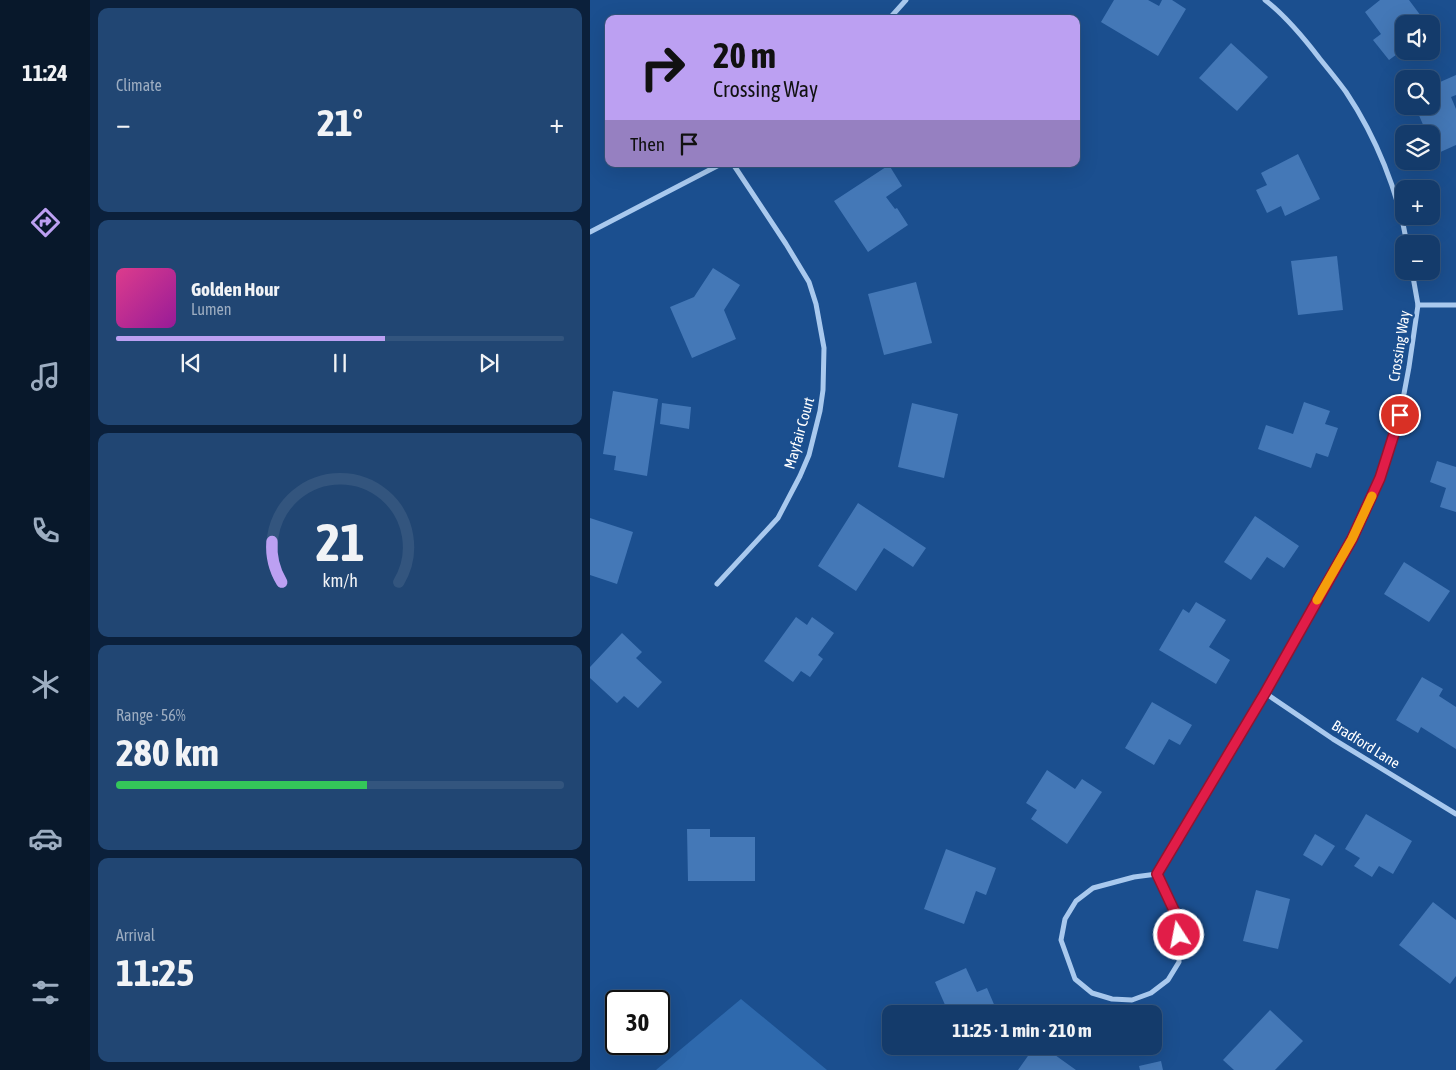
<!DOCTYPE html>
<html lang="en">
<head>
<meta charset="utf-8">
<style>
	body { margin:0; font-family:"Asap Condensed",sans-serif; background:#214673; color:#f1f3f6; height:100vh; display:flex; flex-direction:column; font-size:19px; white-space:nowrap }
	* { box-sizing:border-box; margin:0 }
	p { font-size:16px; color:#9dadc1 }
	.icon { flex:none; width:28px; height:28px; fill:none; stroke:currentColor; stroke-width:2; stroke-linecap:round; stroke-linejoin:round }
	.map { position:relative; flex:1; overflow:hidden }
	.sheet { display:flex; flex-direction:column; gap:8px; padding:8px; background:#0b203b; width:500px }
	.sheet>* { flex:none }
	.hud { position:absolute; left:15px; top:15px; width:475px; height:152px; border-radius:10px; box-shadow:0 5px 20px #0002,0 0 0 1px #33557e; background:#bca0f2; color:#111; overflow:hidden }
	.tools { position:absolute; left:805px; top:15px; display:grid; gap:10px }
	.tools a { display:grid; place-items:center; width:45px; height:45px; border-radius:10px; background:#143b6b; box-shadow:0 5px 20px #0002,0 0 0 1px #33557e; font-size:25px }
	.speed { position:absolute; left:15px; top:990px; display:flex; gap:10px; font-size:25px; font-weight:700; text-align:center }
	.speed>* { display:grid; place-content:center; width:65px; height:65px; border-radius:50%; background:#143b6b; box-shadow:0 5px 20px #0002,0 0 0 1px #33557e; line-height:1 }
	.speed .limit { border:2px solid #111; border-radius:8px; background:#fff; color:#111 }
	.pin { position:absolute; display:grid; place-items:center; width:42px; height:42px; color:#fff; margin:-21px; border:2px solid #fff; border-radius:50%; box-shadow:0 1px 5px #0007 }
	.me { position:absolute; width:55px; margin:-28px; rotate:349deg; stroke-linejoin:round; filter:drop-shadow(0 0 4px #0008) }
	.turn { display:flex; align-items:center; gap:18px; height:105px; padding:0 25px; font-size:22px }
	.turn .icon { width:65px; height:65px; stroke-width:2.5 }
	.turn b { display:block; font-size:35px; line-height:42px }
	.then { display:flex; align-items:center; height:48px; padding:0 25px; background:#0003; gap:10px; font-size:19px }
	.big { font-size:38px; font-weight:700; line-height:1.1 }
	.sheet .tile { flex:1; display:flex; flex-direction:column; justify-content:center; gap:8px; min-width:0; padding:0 18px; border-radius:10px; background:#214673 }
	.sheet .dial { align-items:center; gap:0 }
	.dial svg { height:130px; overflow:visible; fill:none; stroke:#33557e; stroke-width:7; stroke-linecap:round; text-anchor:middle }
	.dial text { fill:#f1f3f6; stroke:none }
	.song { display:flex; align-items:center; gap:15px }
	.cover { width:60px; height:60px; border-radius:8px; background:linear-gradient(135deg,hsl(330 70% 55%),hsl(300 70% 35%)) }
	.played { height:5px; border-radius:2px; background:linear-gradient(90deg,#bca0f2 60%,#33557e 60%) }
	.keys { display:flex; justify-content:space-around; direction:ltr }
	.heat { display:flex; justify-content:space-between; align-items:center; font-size:28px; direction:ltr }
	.charge { height:8px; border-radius:4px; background:linear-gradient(90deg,#34c759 56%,#33557e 0) }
	.trip { position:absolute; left:292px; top:1005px; width:280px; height:50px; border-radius:10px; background:#143b6b; box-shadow:0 5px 20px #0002,0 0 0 1px #33557e; font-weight:700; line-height:50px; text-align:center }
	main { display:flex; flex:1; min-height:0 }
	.tab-bar { display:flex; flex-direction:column; width:90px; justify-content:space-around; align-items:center; background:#08182b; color:#9dadc1 }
	.tab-bar .icon { width:35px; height:35px }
	.tab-bar .active { color:#bca0f2 }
	.tab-bar b { font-size:22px; color:#f1f3f6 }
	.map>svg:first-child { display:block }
</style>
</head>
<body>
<main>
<nav class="tab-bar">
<b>11:24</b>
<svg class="icon active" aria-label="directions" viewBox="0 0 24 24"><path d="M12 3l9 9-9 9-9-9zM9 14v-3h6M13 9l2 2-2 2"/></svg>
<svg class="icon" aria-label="music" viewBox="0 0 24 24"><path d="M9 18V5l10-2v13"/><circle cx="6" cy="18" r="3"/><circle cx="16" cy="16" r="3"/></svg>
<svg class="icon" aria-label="phone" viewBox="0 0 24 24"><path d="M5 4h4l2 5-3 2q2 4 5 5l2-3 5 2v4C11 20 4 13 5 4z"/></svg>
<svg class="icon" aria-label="climate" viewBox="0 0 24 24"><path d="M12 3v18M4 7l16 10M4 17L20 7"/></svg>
<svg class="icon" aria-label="car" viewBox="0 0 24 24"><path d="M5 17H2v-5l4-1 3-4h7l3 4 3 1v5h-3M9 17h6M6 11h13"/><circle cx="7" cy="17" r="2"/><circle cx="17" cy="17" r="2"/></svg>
<svg class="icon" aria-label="filters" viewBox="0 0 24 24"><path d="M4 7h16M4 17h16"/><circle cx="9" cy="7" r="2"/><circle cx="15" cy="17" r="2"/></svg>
</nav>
<section class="sheet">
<div class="tile"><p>Climate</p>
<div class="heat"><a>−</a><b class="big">21°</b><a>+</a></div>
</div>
<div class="tile">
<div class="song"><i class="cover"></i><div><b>Golden Hour</b><p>Lumen</p></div></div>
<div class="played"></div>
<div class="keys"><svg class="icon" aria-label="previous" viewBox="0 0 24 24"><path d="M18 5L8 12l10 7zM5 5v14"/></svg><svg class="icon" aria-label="pause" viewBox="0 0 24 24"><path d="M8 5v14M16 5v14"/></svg><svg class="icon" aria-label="next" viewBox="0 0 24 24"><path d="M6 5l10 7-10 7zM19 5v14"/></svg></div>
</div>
<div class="tile dial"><svg viewBox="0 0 100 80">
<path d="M14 69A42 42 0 1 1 86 69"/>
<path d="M14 69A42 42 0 0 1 8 44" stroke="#bca0f2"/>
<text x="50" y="56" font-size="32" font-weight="700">21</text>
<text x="50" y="72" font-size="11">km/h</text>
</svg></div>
<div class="tile"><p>Range · 56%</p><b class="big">280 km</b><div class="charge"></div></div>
<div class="tile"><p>Arrival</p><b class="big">11:25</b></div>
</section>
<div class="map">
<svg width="866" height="1070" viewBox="0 0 866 1070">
	<rect width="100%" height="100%" fill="#1b4f8f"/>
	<path fill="#2e69ad" d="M151 999 237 1070H66Z"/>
	<g fill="#4478b7">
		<path d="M524 0H558L569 6 572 0H582L596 9 568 56 511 22Z"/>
		<path d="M790 0H819L837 24H814V49L799 60 783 40 791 34 775 12Z"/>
		<path d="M641 43 678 77 647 111 609 78Z"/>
		<path d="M866 75V95L861 97 866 109V145L846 154 841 144V134H837L825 106H841V86Z"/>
		<path d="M708 154 730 199 695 216 691 206 677 213 666 190 677 185 671 173Z"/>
		<path d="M299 165 312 186 296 197 305 209 307 208 318 225 278 252 244 201Z"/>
		<path d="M747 256 753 310 708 315 701 261Z"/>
		<path d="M123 268 150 285 134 310 146 339 102 358 80 307 104 297Z"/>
		<path d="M326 282 342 343 294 355 278 294Z"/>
		<path d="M23 391 68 399 57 476 24 470 26 456 13 454Z"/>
		<path d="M714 402 740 411 735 424 748 428 738 457 726 453 721 468 668 449 676 425 703 434Z"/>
		<path d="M72 403 101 407 99 429 70 424Z"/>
		<path d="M322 403 368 414 354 478 308 467Z"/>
		<path d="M847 461 866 467V512L850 507 856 488 840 482Z"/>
		<path d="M268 503 336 548 323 567 294 548 266 591 228 566Z"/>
		<path d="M665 516 709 546 694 568 677 557 661 580 634 562Z"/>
		<path d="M0 518 43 532 27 584 0 575Z"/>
		<path d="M814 562 860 591 839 622 794 594Z"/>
		<path d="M606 602 636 620 619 647 640 660 626 684 569 650 593 609 599 613Z"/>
		<path d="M206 617 217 625 222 617 244 633 228 655 233 659 220 677 211 671 203 682 174 661Z"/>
		<path d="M32 633 52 652 46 658 72 682 48 708 34 696 27 703 0 678V667Z"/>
		<path d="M832 677 853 689 849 696 866 707V749L831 727 828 733 806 720Z"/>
		<path d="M562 702 602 725 590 745 579 739 564 765 535 748Z"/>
		<path d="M457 770 485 789 492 779 512 792 477 844 441 819 447 810 436 803Z"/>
		<path d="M776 814 822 841 803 874 789 866 782 877 764 866 770 858 755 849Z"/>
		<path d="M97 829H120V837H165V881H98Z"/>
		<path d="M725 834 745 846 732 866 713 855Z"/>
		<path d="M356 849 406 868 396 895 386 891 374 924 334 909Z"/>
		<path d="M666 890 700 899 688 949 653 941Z"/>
		<path d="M843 902 866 920V976L860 984 809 945Z"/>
		<path d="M376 968 387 992 397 988 406 1009 394 1014H359L345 982Z"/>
		<path d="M680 1010 713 1041 685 1070H644L633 1060Z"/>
		<path d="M445 1046H471L465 1055 486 1070H428Z"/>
		<path d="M571 1061 573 1070H550L549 1066Z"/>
	</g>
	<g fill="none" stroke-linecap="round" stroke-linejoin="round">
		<g stroke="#a9c9ee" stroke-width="5">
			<path d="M675 0C696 16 714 38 730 59 739 70 748 81 756 92 786 137 808 191 817 244"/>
			<path d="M299 19 316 0"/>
			<path d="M0 232 131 164"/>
			<path d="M828 305H866"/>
			<path d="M127 584 188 518 210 476 219 455 230 411 233 390 234 348 226 304 219 282 196 244 143 164"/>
			<path d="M675 693 743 739 866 814"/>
			<path d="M567 874 675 693 761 539 790 479 810 415 819 367 828 305 822 271"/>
			<path d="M567 874 589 921V962L578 980 561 993 542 1000 522 999 502 993 485 979 471 940 475 919 486 901 503 888 544 877Z"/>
		</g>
	</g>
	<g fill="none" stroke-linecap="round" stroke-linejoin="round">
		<g stroke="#92132f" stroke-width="12">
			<path id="route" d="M589 935V921L567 874 675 693 762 539 790 478 810 415"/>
		</g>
		<use href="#route" stroke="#e11d48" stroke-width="9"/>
		<path stroke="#f59e0b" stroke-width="9" d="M727 600 762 539 782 496"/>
	</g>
	<g text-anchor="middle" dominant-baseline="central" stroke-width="5" stroke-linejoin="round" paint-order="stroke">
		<g font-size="15" fill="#fff" stroke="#1b4f8f">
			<text transform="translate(809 346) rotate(-81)">Crossing Way</text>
			<text transform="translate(209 433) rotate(-74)">Mayfair Court</text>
			<text transform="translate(776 744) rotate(32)">Bradford Lane</text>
		</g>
	</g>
</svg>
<div class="tools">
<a><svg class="icon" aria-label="sound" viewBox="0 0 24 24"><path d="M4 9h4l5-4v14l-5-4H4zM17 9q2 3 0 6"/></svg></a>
<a><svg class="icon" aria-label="search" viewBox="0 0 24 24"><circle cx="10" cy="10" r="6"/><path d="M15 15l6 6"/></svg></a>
<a><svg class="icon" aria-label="layers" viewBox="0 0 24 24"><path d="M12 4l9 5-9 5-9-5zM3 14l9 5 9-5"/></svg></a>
<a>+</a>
<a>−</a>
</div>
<div class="speed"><div class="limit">30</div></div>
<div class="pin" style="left:810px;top:415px;background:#d93025"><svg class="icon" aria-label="arrive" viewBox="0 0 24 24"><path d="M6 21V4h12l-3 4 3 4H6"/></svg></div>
<svg class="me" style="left:589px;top:935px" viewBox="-20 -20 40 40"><circle r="17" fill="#e11d48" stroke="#fff" stroke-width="3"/><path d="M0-11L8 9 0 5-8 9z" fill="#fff"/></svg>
<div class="trip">11:25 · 1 min · 210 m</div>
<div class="hud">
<div class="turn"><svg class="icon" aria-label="right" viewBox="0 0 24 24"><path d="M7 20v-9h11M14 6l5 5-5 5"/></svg><div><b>20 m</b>Crossing Way</div></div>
<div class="then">Then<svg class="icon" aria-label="arrive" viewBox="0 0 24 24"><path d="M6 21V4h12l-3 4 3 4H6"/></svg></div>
</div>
</div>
</main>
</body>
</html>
